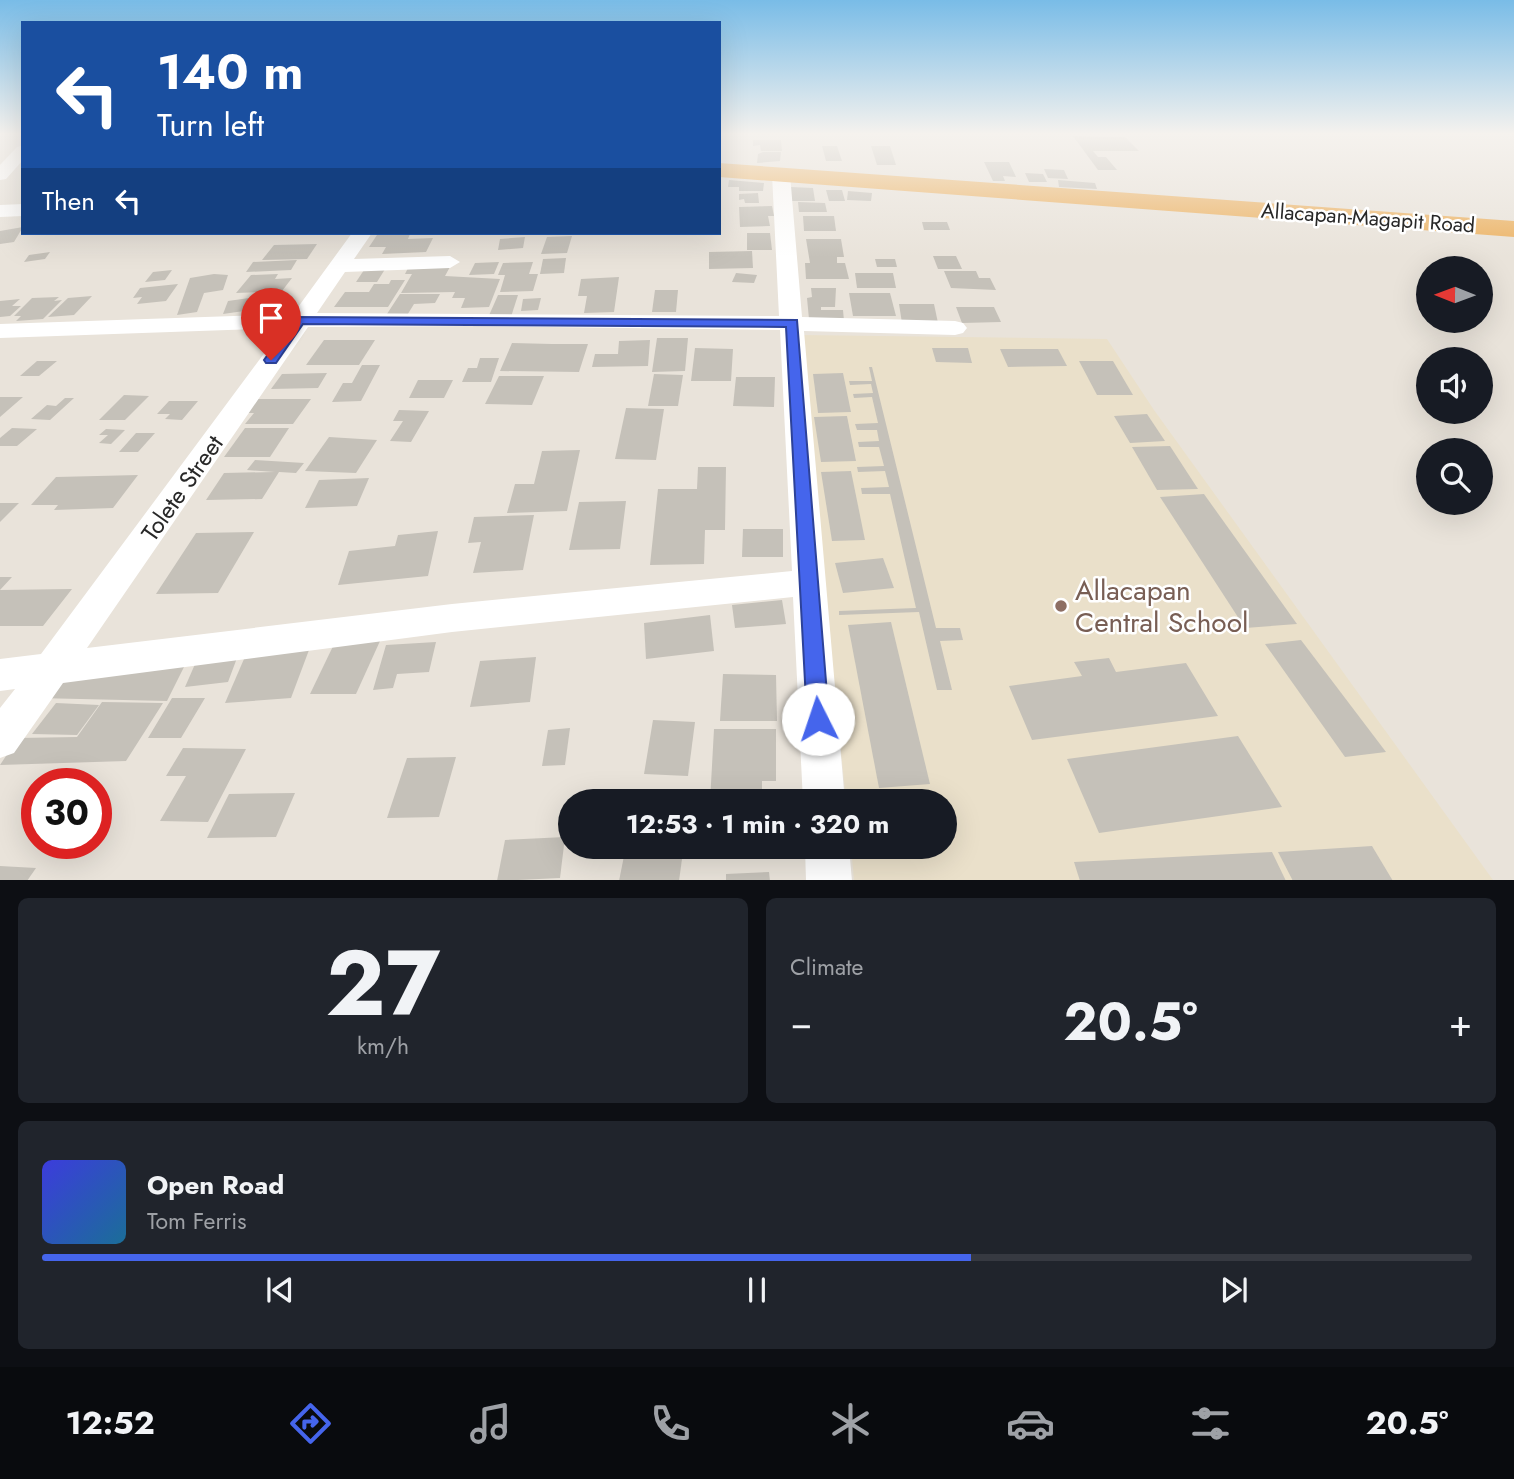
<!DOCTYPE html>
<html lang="en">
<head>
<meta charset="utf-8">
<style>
	body { margin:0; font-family:Jost,sans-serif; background:#20242c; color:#f1f3f6; height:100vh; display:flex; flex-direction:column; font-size:26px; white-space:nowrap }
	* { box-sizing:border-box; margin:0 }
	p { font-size:23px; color:#9ea1a6 }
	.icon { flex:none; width:38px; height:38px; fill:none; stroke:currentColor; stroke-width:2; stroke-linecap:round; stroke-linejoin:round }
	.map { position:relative; height:880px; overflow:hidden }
	.details { display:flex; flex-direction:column; gap:18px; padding:18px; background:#0d0f14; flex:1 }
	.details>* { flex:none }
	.top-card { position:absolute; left:21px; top:21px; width:700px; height:214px; border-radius:0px; box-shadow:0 7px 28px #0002; background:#1a4fa0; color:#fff; overflow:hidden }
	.needle { width:46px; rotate:271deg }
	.buttons { position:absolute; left:1416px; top:256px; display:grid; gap:14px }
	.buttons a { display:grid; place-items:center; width:77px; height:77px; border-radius:50%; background:#171b24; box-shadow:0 7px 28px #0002; font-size:35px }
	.speed { position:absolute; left:21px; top:768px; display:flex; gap:14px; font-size:35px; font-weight:700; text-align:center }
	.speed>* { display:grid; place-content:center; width:91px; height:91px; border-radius:50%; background:#171b24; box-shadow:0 7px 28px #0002; line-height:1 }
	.speed .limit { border:10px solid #d22; background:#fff; color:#111 }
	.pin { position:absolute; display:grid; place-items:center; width:60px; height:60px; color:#fff; margin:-72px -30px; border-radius:50% 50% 50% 0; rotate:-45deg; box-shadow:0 0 7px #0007 }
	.pin .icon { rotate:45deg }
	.me { position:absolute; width:77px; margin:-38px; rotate:356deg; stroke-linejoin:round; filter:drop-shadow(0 0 5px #0008) }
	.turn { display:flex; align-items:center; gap:24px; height:147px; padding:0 21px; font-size:32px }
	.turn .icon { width:91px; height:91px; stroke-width:2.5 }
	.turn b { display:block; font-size:49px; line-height:60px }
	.then { display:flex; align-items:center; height:66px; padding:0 21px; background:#0003; gap:14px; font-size:26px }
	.big { font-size:52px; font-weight:700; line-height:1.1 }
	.details .tile { flex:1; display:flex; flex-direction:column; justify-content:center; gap:10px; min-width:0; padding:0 24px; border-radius:10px; background:#20242c }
	.details .dial { align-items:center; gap:0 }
	.dial b { font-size:91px; line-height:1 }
	.song { display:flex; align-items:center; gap:21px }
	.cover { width:84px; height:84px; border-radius:10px; background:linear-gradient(135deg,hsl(240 70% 55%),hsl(200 70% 35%)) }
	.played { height:7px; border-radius:4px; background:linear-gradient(90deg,#4565ec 65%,#363941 65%) }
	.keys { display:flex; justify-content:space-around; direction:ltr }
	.heat { display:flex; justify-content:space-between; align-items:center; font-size:38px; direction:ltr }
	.details .tiles { flex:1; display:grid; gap:18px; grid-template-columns:1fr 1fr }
	.tile:last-child { grid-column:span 2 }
	.trip { position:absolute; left:558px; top:789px; width:399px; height:70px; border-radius:35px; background:#171b24; box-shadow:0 7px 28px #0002; font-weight:700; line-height:70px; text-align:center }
	.menu { display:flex; height:112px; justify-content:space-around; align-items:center; background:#090b0e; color:#9ea1a6 }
	.menu .icon { width:49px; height:49px }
	.menu .current { color:#4565ec }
	.menu b { font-size:32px; color:#f1f3f6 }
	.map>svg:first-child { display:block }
</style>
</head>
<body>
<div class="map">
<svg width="1514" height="881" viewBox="0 0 1514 881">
	<rect width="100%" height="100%" fill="#e9e3da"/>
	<path fill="#eae0ca" d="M799 335 1107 339 1154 410 1493 880H854L851 847H945V802L846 801Z"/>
	<g fill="#c5c1b9">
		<path d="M1073 136 1125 137 1139 151H1093L1098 157H1106L1117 170H1098Z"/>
		<path d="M753 140H781L782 151H761L760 145 753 146Z"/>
		<path d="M822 146H837L842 161H826Z"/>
		<path d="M871 146H890L896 165H877Z"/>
		<path d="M763 152H781L780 161 757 163 758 154Z"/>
		<path d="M984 162H1009L1016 177 1003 176 1005 181H993Z"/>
		<path d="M1044 169 1064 170 1068 179 1048 178Z"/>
		<path d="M1025 173 1043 174 1047 182H1029Z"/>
		<path d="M729 180 764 183 763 191H739V187H728Z"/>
		<path d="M1058 180 1095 183 1097 189 1059 187Z"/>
		<path d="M791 187 813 188 815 201H791Z"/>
		<path d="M826 190H842L845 201H829Z"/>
		<path d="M848 191 872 193 871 201 847 200Z"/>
		<path d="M758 193 759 203H745L744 199 739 200V194Z"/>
		<path d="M798 202 825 203 827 212H799Z"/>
		<path d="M772 206 774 216H768L770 226 740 227 739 207Z"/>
		<path d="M803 216H834L836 231H804Z"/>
		<path d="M922 222H947L950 230H924Z"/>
		<path d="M23 227 14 242 0 244V231Z"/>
		<path d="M747 233H770L772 250H747Z"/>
		<path d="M410 234 408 239 433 238 426 252 382 254 386 247H369L377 235Z"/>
		<path d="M572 236 567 253 541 254 547 237Z"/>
		<path d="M525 237 523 248 498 250 500 239Z"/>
		<path d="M806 239H841L844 257H837V263H845L849 279H806L805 263H810Z"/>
		<path d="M317 244 307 259 262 260 274 245Z"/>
		<path d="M752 251 753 268 709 269V252Z"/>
		<path d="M50 252 45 259 24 262 29 255Z"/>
		<path d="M933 256H956L962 269H938Z"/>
		<path d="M566 258 564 273 540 274 543 259Z"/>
		<path d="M875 259H895L897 267H877Z"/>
		<path d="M297 260 291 270 246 272 253 262Z"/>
		<path d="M499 262 494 274 469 275 475 263Z"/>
		<path d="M533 262 529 274H538L533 291 500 292 505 275H498L503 263Z"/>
		<path d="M451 265 445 276 500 279 489 307 461 308 465 298H452L455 292 401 293 412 274H405L409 266Z"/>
		<path d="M387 266 377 282H356L366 267Z"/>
		<path d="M172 270 165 280 145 282 153 272Z"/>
		<path d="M944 271H976L979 278H990L996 290 951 288Z"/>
		<path d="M736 273 757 275 754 283 732 282Z"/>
		<path d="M855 273H893L896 288H857Z"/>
		<path d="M214 274 228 275 223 290 204 293 197 312 177 315 190 278Z"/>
		<path d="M278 274 275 279 292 278 282 291 236 293 251 275Z"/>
		<path d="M619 277 614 312 584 313 587 296H578L581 279Z"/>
		<path d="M391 280H405L388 307H334L345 292H369L374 284H389Z"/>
		<path d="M178 284 166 301 137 304 142 297 133 298 140 288Z"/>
		<path d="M811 288H836L835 307H821V310H843L844 321 809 319 807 298 812 297Z"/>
		<path d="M655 290H678L676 312H652Z"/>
		<path d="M849 293H890L896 316H853Z"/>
		<path d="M400 294H440L435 303 414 304 406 317H385Z"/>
		<path d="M498 295H518L510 320H487Z"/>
		<path d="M92 296 74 315 48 317 68 298Z"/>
		<path d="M59 297 54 301 62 300 43 319 16 321 21 316H14L32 298Z"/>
		<path d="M249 298 244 311 223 314 228 301Z"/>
		<path d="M541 298 538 310 521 311 523 299Z"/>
		<path d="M20 299 12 306H21L10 316 0 317V301Z"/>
		<path d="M899 304H934L938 323H902Z"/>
		<path d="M956 307H994L1001 322 962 323Z"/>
		<path d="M657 338H688L685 371 652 372Z"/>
		<path d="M324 340H375L359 365H306Z"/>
		<path d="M650 340 648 366 592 367 595 354H618L619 341Z"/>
		<path d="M512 343 552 344H588L579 372 500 371Z"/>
		<path d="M695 348 733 349 731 381H691Z"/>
		<path d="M932 348H968L972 363 936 362Z"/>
		<path d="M1000 349H1058L1067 366 1008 367Z"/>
		<path d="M480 358H499L491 382H462L468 368H477Z"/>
		<path d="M37 361H57L39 376H20Z"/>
		<path d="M1079 361H1113L1133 395H1097Z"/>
		<path d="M362 365H380L361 401 332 402 343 383H352Z"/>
		<path d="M869 367H872L936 628H960L963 640 940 641 952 690H937L919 612 839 615V611L916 608 890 494H862L861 488 889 487 885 471 858 472 857 467 884 466 879 447H859L858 442 879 441 877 430H857L855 424 878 423 872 397 854 398 853 394 873 393 871 384 850 385 849 381H872Z"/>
		<path d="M327 373 318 388 271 389 282 374Z"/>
		<path d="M843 373 851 412 818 413 813 374Z"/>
		<path d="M654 374 683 375 678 406H648Z"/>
		<path d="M499 376H544L532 405 485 404Z"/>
		<path d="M736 377H775L774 407 733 406Z"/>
		<path d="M418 380H453L444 398H409Z"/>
		<path d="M124 395 149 396 125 420H99Z"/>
		<path d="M0 397H23L0 417Z"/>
		<path d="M65 398H74L50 420 31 419 47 405 56 406Z"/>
		<path d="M257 399H311L293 424H245L254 413H245Z"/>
		<path d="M169 401H198L182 420 165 419 170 414H157Z"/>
		<path d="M626 408 664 409 656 460 615 459Z"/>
		<path d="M399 410 429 411 411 442 390 441 403 421H393Z"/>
		<path d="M1147 414 1165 441 1130 443 1114 416Z"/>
		<path d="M847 416 856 461 821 462 814 417Z"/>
		<path d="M12 428 37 429 17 446H0V438Z"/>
		<path d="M245 428H289L270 457H224Z"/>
		<path d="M106 429 125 430 111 444 99 443 108 435H99Z"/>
		<path d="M136 433H155L138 452H119Z"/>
		<path d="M329 437 377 440 356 473 305 471Z"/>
		<path d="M1170 446 1198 489 1157 490 1132 447Z"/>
		<path d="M580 450 567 511 507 513 515 484H534L542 451Z"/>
		<path d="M255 460 304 463 296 473 279 472 262 499 206 500 224 473 275 472 247 470Z"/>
		<path d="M698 467H726L725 530H705L704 564 650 565 658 489H697Z"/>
		<path d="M851 471 865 540 832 541 821 472Z"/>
		<path d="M138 475 113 508 54 510 58 505H31L56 477Z"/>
		<path d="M369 478 357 506 305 508 319 480Z"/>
		<path d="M1204 494 1297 624 1245 628 1160 497Z"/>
		<path d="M626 501 620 549 569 550 579 502Z"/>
		<path d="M0 503H19L0 522Z"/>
		<path d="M534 515 523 570 473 573 481 542 468 543 474 517Z"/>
		<path d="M743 529H783V557H742Z"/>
		<path d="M438 531 428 576 338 585 349 551 395 546 398 535Z"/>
		<path d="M254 532 218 593 156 594 196 533Z"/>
		<path d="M883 558 894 588 843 593 835 563Z"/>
		<path d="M0 577H12L0 590 72 589 43 626H0Z"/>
		<path d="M782 600 786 624 735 628 732 605Z"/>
		<path d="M710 615 714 651 646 659 644 623Z"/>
		<path d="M891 622 930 784 879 788 848 625Z"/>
		<path d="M336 640 380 641 356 694H310Z"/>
		<path d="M1301 640 1386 752 1345 757 1265 644Z"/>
		<path d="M436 642 429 672 397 674 393 688 373 690 386 645Z"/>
		<path d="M250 645 309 650 291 698 225 703Z"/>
		<path d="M240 650 228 682 185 687 199 655Z"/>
		<path d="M536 657 530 702 470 707 480 661Z"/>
		<path d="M1109 658 1116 672 1186 663 1218 716 1032 740 1009 686 1082 676 1074 662Z"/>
		<path d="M188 659 167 701 37 698 60 668Z"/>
		<path d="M723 674 776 675 777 721H720Z"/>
		<path d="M172 698H205L181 738H148Z"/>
		<path d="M102 702 163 703 126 761 0 765 18 738 77 737Z"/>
		<path d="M56 703 99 705 77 735 32 734Z"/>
		<path d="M653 720 695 722 688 776 644 774Z"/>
		<path d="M570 728 565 765 542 766 548 730Z"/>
		<path d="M714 729H776V781H762V802H710Z"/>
		<path d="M1238 736 1282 807 1099 833 1067 759Z"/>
		<path d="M183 748 246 749 208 822 160 821 186 776H166Z"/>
		<path d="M456 757 439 817 387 818 407 758Z"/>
		<path d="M295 793 276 837 207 838 229 794Z"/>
		<path d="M565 837 560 878 497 881 505 840Z"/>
		<path d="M1372 846 1393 881H1293L1278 852Z"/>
		<path d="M1272 852 1286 881H1080L1074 862Z"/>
		<path d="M624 856 682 859 679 881H619Z"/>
		<path d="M0 866 36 868 27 881H0Z"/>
		<path d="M769 872 770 881H726V874Z"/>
	</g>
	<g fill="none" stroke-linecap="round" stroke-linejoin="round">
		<g fill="#fff" fill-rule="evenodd">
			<path d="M23 145V160L6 179 0 180V165L17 147Z"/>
			<path d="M781 169 790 174 802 317 955 321 963 323 967 328 963 333 955 335 804 331 845 802H803L793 597 452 632 63 683 14 753 0 758V708L15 689 0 691V659L41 654 283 328 0 338V324L293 314 352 233H372L354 259 450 256 460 262 450 268 345 272 317 313 779 316 772 174ZM477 326 780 330 792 571 452 604 87 648 308 327Z"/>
			<path d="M23 204V216L0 217V205Z"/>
			<path d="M805 847H849L852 881H806Z"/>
		</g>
		<path fill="#ecb160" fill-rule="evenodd" d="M719 163 1514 221V237L719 177Z"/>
	</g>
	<linearGradient id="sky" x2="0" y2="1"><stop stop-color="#79bce7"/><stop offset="0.52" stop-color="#f5f2ee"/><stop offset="1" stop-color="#f5f2ee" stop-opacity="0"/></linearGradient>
	<rect width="1514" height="257" fill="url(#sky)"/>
	<path fill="#4565ec" stroke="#2d4299" stroke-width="2" d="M295 317 797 320 829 719 826 726 818 729 810 726 807 719 786 327 303 324 276 363H266L264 360Z"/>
	<circle fill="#8d6e63" stroke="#fff" stroke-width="2.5" cx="1061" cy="606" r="7"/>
	<g text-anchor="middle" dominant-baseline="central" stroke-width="5" stroke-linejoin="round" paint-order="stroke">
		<g font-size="21" fill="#282828" stroke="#fff">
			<text transform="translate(1368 218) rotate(4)">Allacapan-Magapit Road</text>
		</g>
		<g font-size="24" fill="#282828" stroke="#fff">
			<text transform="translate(182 488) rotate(-55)">Tolete Street</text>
		</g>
		<g font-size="28" fill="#785e54" stroke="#fff" text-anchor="start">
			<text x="1075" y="590">Allacapan<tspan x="1075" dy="32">Central School</tspan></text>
		</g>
	</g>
</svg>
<div class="buttons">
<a><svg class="needle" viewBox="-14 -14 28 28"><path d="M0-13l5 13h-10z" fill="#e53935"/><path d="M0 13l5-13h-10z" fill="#9ea1a6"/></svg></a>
<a><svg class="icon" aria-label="sound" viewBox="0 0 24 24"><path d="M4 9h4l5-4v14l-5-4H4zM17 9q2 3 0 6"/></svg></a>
<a><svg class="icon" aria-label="search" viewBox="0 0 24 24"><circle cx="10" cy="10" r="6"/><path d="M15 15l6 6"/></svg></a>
</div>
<div class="speed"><div class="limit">30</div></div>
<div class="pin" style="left:271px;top:360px;background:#d93025"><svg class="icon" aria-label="arrive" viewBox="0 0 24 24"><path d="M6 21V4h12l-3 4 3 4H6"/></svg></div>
<svg class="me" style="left:818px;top:719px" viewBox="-20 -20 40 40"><circle r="19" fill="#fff"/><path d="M0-13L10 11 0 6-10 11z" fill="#4565ec"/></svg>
<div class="trip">12:53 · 1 min · 320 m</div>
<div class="top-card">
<div class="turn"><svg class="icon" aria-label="left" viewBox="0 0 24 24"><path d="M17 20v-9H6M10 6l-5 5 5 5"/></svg><div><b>140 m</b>Turn left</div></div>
<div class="then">Then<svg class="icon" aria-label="left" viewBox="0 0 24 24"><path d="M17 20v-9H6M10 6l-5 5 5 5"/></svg></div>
</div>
</div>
<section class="details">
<div class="tiles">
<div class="tile dial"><b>27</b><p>km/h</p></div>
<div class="tile"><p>Climate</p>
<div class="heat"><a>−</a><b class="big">20.5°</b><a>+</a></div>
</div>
<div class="tile">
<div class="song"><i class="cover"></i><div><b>Open Road</b><p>Tom Ferris</p></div></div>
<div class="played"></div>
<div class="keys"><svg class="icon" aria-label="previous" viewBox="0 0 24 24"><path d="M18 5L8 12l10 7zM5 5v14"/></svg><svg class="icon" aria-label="pause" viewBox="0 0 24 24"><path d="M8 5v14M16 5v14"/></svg><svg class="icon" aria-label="next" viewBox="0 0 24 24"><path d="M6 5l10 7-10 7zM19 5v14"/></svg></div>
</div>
</div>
</section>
<nav class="menu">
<b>12:52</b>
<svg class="icon current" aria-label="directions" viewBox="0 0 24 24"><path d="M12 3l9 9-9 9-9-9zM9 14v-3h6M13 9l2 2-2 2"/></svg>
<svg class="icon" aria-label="music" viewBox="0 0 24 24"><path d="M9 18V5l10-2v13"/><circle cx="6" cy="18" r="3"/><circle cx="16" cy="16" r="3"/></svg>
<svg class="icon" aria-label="phone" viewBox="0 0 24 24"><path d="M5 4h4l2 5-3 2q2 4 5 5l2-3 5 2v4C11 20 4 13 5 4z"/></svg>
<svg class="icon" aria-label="climate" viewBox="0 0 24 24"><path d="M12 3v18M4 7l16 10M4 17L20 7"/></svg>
<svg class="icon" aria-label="car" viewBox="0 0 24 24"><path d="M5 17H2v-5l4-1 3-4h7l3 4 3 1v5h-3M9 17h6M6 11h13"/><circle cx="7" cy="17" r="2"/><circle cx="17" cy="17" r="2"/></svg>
<svg class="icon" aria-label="filters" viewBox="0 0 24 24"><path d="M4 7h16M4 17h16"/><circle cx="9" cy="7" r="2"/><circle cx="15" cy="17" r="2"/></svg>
<b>20.5°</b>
</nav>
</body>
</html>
